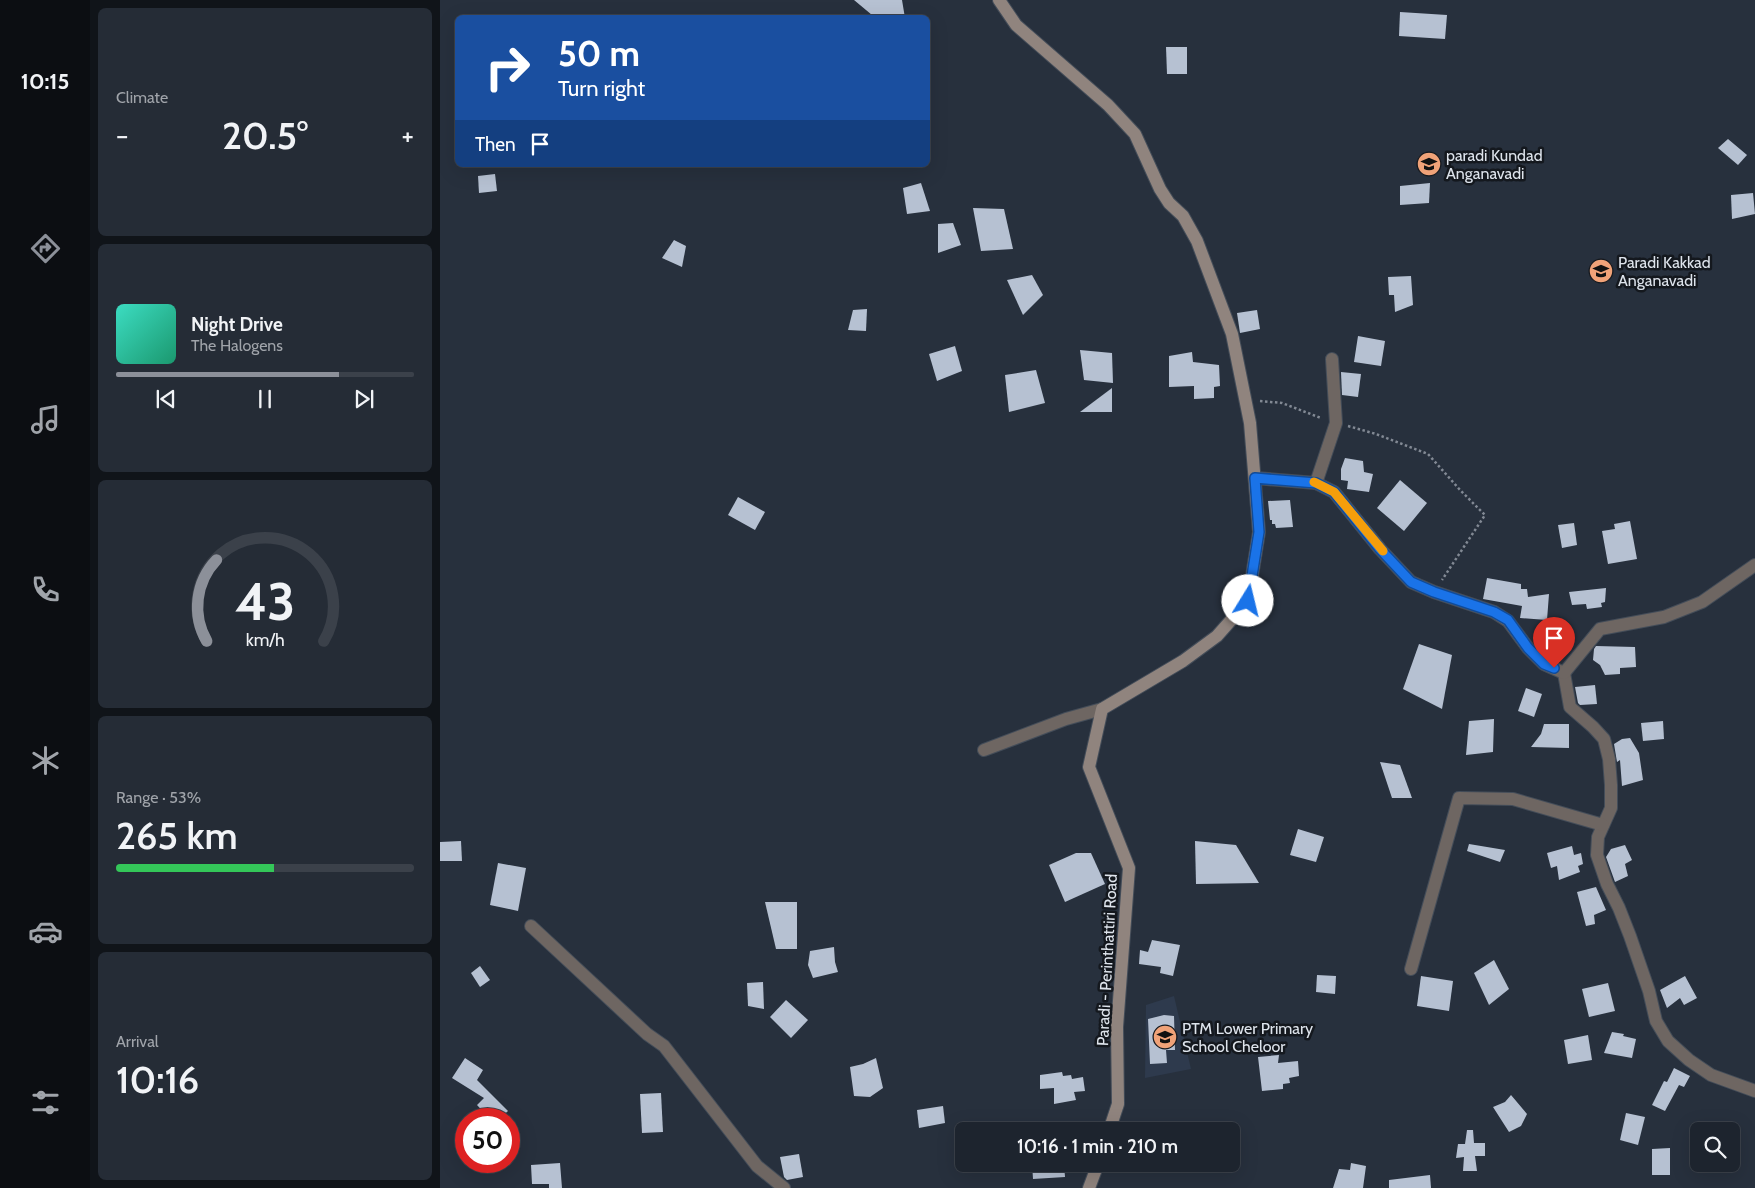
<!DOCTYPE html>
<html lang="en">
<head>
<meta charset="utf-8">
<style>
	body { margin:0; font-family:Cabin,sans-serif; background:#252c36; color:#f1f3f6; height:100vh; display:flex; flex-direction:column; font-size:19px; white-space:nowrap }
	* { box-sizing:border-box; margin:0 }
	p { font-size:16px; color:#a0a4aa }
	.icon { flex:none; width:28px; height:28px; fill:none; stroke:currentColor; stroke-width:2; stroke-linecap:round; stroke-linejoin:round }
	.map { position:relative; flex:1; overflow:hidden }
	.drawer { display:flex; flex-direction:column; gap:8px; padding:8px; background:#101419; width:350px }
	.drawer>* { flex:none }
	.guide { position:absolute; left:15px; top:15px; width:475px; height:152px; border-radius:8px; box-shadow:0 5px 20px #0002,0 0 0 1px #3b414a; background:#1a4fa0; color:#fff; overflow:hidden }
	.fabs { position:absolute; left:1250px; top:1122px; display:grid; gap:10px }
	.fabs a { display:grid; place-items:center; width:50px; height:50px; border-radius:8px; background:#1d242e; box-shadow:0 5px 20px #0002,0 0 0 1px #3b414a; font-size:25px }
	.speed { position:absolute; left:15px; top:1108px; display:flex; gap:10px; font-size:25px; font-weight:700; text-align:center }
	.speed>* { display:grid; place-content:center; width:65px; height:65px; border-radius:50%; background:#1d242e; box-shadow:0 5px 20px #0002,0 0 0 1px #3b414a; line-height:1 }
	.speed .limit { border:8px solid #d22; background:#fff; color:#111 }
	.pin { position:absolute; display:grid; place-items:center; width:42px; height:42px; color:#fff; margin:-51px -21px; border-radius:50% 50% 50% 0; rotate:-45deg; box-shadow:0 0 5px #0007 }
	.pin .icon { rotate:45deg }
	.me { position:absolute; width:55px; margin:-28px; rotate:9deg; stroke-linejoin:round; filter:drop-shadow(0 0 4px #0008) }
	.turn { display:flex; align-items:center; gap:18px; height:105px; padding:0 20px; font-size:22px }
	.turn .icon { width:65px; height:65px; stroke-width:2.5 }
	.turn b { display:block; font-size:35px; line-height:42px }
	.then { display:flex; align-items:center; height:48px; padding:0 20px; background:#0003; gap:10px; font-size:19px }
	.big { font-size:38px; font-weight:600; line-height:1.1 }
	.drawer .card { flex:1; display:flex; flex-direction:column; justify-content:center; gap:8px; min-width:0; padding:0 18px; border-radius:8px; background:#252c36 }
	.drawer .dial { align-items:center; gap:0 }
	.dial svg { height:130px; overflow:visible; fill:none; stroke:#3b414a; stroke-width:7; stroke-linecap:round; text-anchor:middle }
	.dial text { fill:#f1f3f6; stroke:none }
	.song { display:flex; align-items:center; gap:15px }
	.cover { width:60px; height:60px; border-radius:8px; background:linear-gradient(135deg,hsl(170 70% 55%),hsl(160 70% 35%)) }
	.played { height:5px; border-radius:2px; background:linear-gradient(90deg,#8c9099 75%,#3b414a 75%) }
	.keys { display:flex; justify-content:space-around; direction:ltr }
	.heat { display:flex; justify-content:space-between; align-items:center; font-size:28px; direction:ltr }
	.charge { height:8px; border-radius:4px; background:linear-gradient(90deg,#34c759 53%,#3b414a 0) }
	.trip { position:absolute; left:515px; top:1122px; width:285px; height:50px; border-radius:8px; background:#1d242e; box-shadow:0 5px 20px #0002,0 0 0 1px #3b414a; font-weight:600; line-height:50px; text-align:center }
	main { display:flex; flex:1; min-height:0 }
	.tab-bar { display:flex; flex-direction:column; width:90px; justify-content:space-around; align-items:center; background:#0c0e12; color:#a0a4aa }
	.tab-bar .icon { width:35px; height:35px }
	.tab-bar .selected { color:#8c9099 }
	.tab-bar b { font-size:22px; color:#f1f3f6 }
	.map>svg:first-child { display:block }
</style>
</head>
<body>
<main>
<nav class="tab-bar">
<b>10:15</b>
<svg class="icon selected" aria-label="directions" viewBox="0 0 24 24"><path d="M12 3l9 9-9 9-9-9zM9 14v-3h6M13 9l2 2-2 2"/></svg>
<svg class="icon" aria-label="music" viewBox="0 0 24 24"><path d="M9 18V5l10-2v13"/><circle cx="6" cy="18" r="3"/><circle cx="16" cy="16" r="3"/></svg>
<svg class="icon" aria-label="phone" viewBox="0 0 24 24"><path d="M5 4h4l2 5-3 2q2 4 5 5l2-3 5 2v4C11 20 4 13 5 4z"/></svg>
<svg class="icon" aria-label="climate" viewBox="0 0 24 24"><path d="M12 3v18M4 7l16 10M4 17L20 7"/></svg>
<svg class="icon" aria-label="car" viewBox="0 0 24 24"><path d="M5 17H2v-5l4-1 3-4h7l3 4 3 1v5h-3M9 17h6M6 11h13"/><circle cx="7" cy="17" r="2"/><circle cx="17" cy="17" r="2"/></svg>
<svg class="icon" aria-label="filters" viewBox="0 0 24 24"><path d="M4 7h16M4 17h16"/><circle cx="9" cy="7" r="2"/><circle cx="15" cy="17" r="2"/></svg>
</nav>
<section class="drawer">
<div class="card"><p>Climate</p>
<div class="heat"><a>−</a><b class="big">20.5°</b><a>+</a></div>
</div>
<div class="card">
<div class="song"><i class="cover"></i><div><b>Night Drive</b><p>The Halogens</p></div></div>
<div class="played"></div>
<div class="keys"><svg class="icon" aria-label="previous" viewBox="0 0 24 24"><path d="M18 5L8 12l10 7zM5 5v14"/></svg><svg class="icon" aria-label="pause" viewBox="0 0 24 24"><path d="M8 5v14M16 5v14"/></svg><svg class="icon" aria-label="next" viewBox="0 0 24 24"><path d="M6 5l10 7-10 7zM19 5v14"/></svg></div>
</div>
<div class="card dial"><svg viewBox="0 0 100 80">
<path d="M14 69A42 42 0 1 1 86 69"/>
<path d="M14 69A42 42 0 0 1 20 19" stroke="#8c9099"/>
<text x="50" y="56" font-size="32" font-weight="700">43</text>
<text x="50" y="72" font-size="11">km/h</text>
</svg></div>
<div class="card"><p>Range · 53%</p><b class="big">265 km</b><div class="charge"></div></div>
<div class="card"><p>Arrival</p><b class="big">10:16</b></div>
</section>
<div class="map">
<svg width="1315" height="1188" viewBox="0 0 1315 1188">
	<rect width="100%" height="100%" fill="#27303d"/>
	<path fill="#2e3a4d" d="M734 996 751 1069 705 1078 706 1005Z"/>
	<g fill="#b6c1d2">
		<path d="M414 0H462L465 18H433L432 15Z"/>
		<path d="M960 12 1007 15 1005 39 959 36Z"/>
		<path d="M726 47H747V74H727Z"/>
		<path d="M1288 139 1307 155 1298 165 1278 148Z"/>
		<path d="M55 174 57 191 39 193 38 176Z"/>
		<path d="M481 183 490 211 467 214 463 188Z"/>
		<path d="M990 183 989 203 960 205V186Z"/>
		<path d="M1313 193 1315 214 1292 219 1291 195Z"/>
		<path d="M533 208 564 209 573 249 541 251Z"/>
		<path d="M513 223 521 245 498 253V224Z"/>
		<path d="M234 240 246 246 242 267 222 258Z"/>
		<path d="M592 275 603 295 583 315 567 280Z"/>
		<path d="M971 276 973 305 955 312 954 295H949L948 277Z"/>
		<path d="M427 309 426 331 408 330 413 310Z"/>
		<path d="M817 310 820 329 800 333 797 313Z"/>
		<path d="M918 336 945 341 941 366 914 362Z"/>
		<path d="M515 346 522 371 497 381 489 354Z"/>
		<path d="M640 350 672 353 673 383 644 380Z"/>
		<path d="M752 352 753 362 779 365 780 386 774 387V398L754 399V386L729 387V356Z"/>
		<path d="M596 370 605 403 569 412 565 375Z"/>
		<path d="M901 372 921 374 918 397 902 395Z"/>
		<path d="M672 388V412H640Z"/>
		<path d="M905 458 923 461 924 472 933 474 929 492 907 489 908 481 901 480V469Z"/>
		<path d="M960 480 987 503 964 531 937 508Z"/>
		<path d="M298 497 325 512 315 530 288 515Z"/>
		<path d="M850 500 853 527 836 528 835 524H832V520H830L828 501Z"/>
		<path d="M1190 521 1197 559 1168 564 1162 531 1175 529 1174 524Z"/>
		<path d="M1134 523 1137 545 1122 548 1118 525Z"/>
		<path d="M1047 578 1081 584V589H1087L1088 597 1109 594 1107 620 1080 618 1082 606 1043 599Z"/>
		<path d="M1166 588 1165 602 1161 603 1162 607 1147 609 1146 604 1132 605 1129 592Z"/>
		<path d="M979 644 1012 655 1002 709 963 689Z"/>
		<path d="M1156 646 1195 647 1196 667 1180 668V674L1165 675 1160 665 1153 660 1154 649Z"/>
		<path d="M1155 685 1157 704 1140 705 1138 703 1135 687Z"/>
		<path d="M1086 688 1102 694 1094 717 1078 711Z"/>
		<path d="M1054 719 1053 752 1026 755 1029 721Z"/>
		<path d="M1223 721 1224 739 1203 741 1201 723Z"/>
		<path d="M1104 724H1129V748L1091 747 1101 734Z"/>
		<path d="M1190 738 1199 753 1203 780 1182 786 1180 760 1177 762 1174 744 1182 739Z"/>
		<path d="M940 762 960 765 972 798H952Z"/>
		<path d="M858 829 884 837 876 862 850 855Z"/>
		<path d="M21 841 22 861H0V842Z"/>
		<path d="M755 841 796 845 819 883 756 884Z"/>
		<path d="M1029 844 1065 850 1060 862 1027 851Z"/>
		<path d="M1185 845 1192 860 1185 864 1188 876 1175 882 1166 857 1171 849Z"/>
		<path d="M1132 846 1134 855 1141 853 1143 864 1138 866 1140 872 1119 880 1117 866 1111 868 1107 853Z"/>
		<path d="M636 853H651L665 884 625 902 609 865Z"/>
		<path d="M58 863 86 868 78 911 50 905Z"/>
		<path d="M1156 887 1166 910 1154 915 1155 924 1146 926 1137 892Z"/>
		<path d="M325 902H357V949H336Z"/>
		<path d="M712 940 740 945 733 976 720 973 721 967 699 964 700 950 708 952Z"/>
		<path d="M394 947 395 962 398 972 373 978 368 965 370 951Z"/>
		<path d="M1054 960 1069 989 1049 1005 1034 973Z"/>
		<path d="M40 966 50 980 40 987 31 973Z"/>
		<path d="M877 975 896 976 895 994 876 992Z"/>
		<path d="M981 976 1013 981 1009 1011 977 1006Z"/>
		<path d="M1245 976 1257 998 1244 1005 1240 998 1227 1008 1220 990Z"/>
		<path d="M323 982 324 1009 308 1006 307 983Z"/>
		<path d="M1168 983 1175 1011 1149 1017 1142 989Z"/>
		<path d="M346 1000 368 1020 351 1038 330 1017Z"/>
		<path d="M724 1015 734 1016 735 1050H726L727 1063 710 1064 708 1019Z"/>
		<path d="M1172 1032 1184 1034 1183 1036 1196 1039 1192 1058 1164 1053Z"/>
		<path d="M1148 1035 1152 1060 1128 1064 1124 1040Z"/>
		<path d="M839 1055 838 1063 858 1061 859 1076 849 1078 850 1083 843 1084V1089L822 1091 818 1057Z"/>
		<path d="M25 1058 43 1070 37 1080 68 1111 59 1119H50L37 1105 44 1098 12 1078Z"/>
		<path d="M436 1058 443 1088 430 1097 414 1096 410 1067 423 1064Z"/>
		<path d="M1234 1068 1250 1076 1244 1087 1239 1085 1225 1111 1212 1105 1224 1081 1227 1082Z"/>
		<path d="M622 1072 623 1076 631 1075 632 1079 643 1077 645 1091 634 1092 636 1100 614 1104V1088L600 1089V1075Z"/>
		<path d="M221 1093 223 1132 202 1133 200 1094Z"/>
		<path d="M1071 1095 1087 1114 1081 1126 1069 1132 1053 1107 1065 1102Z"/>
		<path d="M503 1106 505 1123 479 1128 477 1110Z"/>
		<path d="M1186 1113 1205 1117 1198 1145 1180 1140Z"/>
		<path d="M1027 1130H1033L1034 1143H1045V1156H1035L1037 1171H1023L1024 1157 1016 1158 1018 1144H1025Z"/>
		<path d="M1230 1148V1175H1212V1149Z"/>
		<path d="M359 1154 363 1177 347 1180 344 1177 340 1157Z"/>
		<path d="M120 1163 122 1188H109V1184H92L91 1165Z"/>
		<path d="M911 1163 926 1166 923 1188H893L899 1169 910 1170Z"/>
		<path d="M592 1164H624L625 1177 593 1179Z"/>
		<path d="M990 1175 991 1188H949V1180Z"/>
	</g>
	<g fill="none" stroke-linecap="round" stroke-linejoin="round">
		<g stroke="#444d59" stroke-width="14">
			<g id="street">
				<path d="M815 478 876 483 894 492 940 549 971 582 994 592 1054 612 1068 621 1088 648 1104 664 1124 673 1130 707 1153 727 1164 739 1169 759 1171 785V808L1158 837 1157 855 1167 884 1179 908 1190 936 1209 991 1216 1021 1228 1041 1249 1060 1271 1075 1315 1091"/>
				<path d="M876 483 896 423 892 359"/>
				<path d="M1124 673 1160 629 1224 617 1262 602 1315 565"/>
				<path d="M544 750 626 719 662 709"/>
				<path d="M91 926 207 1034 224 1046 317 1166 344 1188"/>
				<path d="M971 969 1019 798 1073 799 1163 825"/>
			</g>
		</g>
		<g stroke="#444d59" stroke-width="14">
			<g id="secondary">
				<path d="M559 0 576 25 668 105 695 134 720 189 729 203 743 216 757 241 792 334 810 423 819 532 808 601 777 636 743 661 662 709 649 767 689 868 677 1027 678 1104 669 1131"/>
				<path d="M649 1188 658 1164"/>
			</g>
		</g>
		<g stroke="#828994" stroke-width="2.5" stroke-dasharray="2.5 2.5" stroke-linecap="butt">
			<path d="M820 401 842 403 881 418"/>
			<path d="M908 426 936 434 988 454 1021 491 1045 515 1002 580"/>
		</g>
		<use href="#street" stroke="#6e6662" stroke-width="12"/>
		<use href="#secondary" stroke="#90847e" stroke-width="12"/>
	</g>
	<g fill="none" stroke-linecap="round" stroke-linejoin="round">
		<g stroke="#114b97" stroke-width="12">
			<path id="route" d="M808 601 819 532 815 478 876 483 894 492 940 549 971 582 994 592 1054 612 1068 620 1088 648 1104 664 1114 668"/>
		</g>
		<use href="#route" stroke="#1a73e8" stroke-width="9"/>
		<path stroke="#f59e0b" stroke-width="9" d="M874 482 894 492 943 551"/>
	</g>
	<defs>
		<g id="school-disc" transform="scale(1.25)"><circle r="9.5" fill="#f0a278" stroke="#14181e"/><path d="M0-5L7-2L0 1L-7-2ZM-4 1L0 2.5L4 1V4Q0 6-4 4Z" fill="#111"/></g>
	</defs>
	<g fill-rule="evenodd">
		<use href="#school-disc" x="989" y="164"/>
		<use href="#school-disc" x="1161" y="271"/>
		<use href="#school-disc" x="725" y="1037"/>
	</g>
	<g text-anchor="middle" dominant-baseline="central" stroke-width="5" stroke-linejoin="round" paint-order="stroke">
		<g font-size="16" fill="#dee4ec" stroke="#14181e" text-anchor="start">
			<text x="1006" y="155">paradi Kundad<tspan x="1006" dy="18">Anganavadi</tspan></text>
			<text x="1178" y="262">Paradi Kakkad<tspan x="1178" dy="18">Anganavadi</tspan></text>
			<text x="742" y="1028">PTM Lower Primary<tspan x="742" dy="18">School Cheloor</tspan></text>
		</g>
		<g font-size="16" fill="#dee4ec" stroke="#14181e">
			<text transform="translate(667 960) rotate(-87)">Paradi - Perinthattiri Road</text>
		</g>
	</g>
</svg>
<div class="fabs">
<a><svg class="icon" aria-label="search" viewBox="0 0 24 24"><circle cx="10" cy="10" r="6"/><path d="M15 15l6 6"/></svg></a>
</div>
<div class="speed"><div class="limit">50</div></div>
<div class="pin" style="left:1114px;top:668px;background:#d93025"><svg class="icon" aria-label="arrive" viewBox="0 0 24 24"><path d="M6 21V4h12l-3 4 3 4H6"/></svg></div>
<svg class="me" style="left:808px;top:601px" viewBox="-20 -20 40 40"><circle r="19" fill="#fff"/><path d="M0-13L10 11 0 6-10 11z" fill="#1a73e8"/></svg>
<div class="trip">10:16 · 1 min · 210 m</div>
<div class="guide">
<div class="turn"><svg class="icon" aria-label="right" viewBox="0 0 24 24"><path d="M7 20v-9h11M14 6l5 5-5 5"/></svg><div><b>50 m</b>Turn right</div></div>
<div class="then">Then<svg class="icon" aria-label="arrive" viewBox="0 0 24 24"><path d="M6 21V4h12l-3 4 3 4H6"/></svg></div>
</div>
</div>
</main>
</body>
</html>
